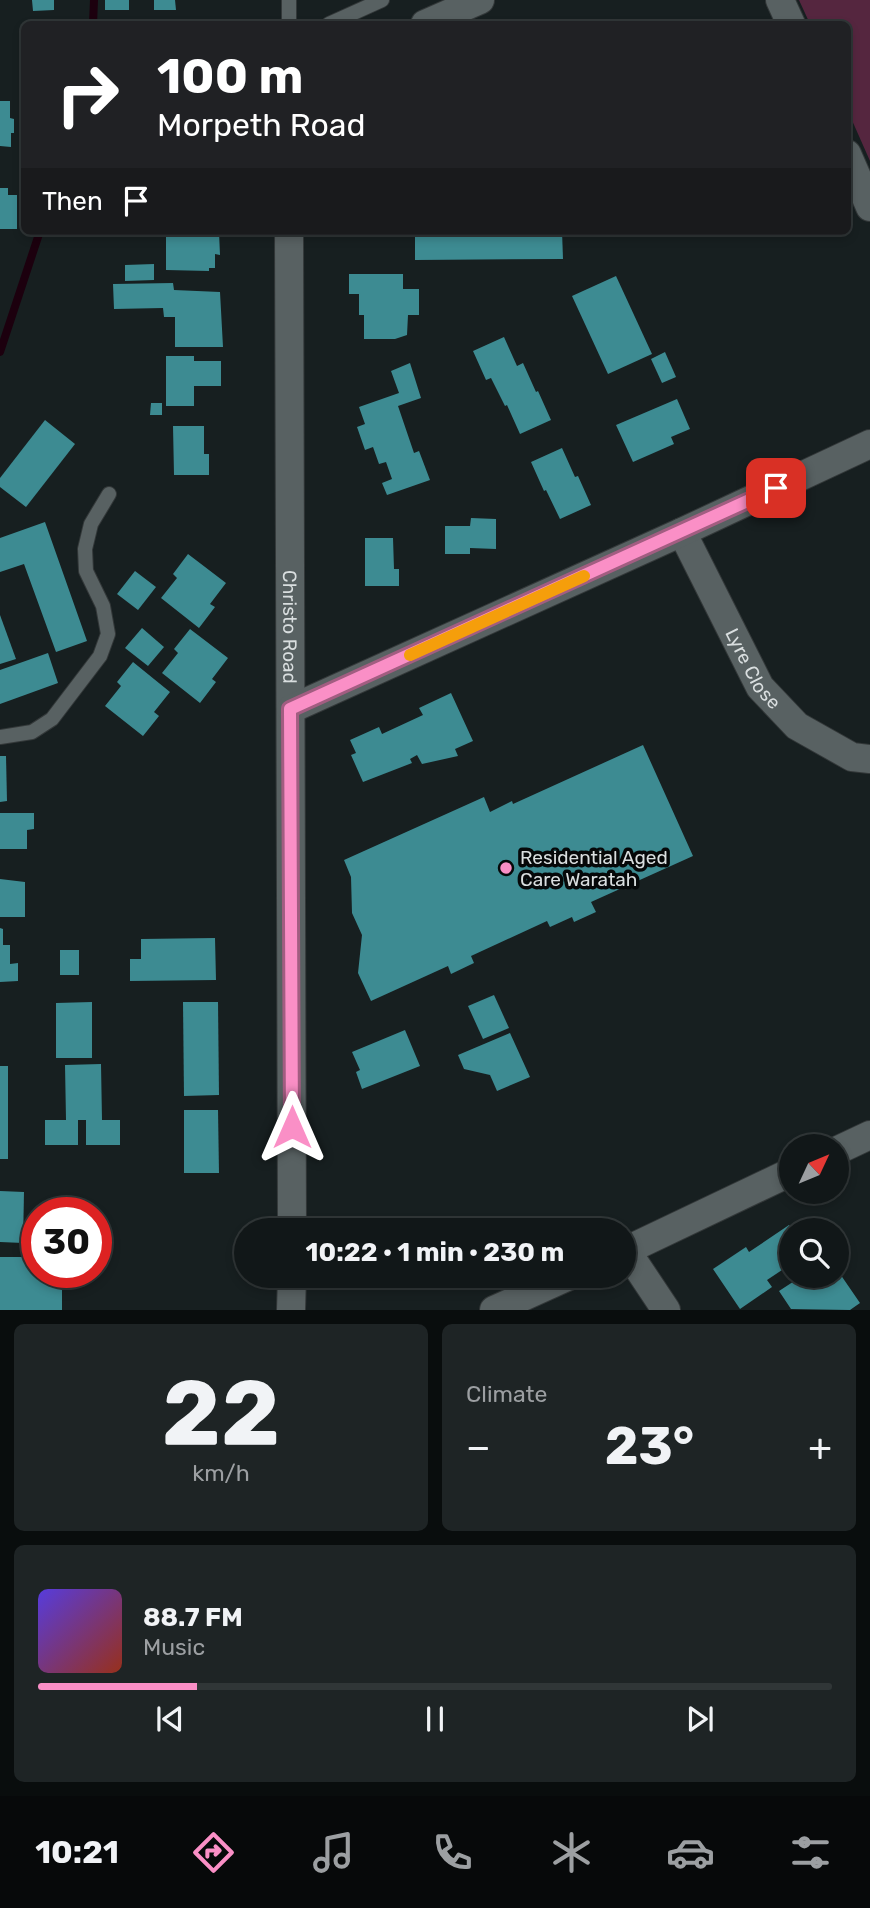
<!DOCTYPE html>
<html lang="en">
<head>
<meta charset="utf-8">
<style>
	body { margin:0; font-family:Rubik,sans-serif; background:#1e2425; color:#f1f3f6; height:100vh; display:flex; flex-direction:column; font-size:26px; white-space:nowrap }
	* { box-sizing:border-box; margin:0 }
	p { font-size:23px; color:#9c9fa2 }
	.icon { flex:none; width:38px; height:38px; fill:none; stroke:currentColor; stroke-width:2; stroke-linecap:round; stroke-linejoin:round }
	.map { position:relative; height:1310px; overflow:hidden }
	.panel { display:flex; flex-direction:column; gap:14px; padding:14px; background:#090d0d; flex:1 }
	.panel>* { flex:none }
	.guide { position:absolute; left:21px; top:21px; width:830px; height:214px; border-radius:10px; box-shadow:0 4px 10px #0003,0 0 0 2px #303637; background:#202124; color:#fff; overflow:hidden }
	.needle { width:46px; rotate:46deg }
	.controls { position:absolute; left:779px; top:1134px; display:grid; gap:14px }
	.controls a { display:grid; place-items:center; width:70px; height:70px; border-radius:50%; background:#111718; box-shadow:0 4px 10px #0003,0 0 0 2px #303637; font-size:35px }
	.speed { position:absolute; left:21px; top:1197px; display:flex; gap:14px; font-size:35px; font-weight:700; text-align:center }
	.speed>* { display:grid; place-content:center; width:91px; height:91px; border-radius:50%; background:#111718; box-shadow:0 4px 10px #0003,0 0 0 2px #303637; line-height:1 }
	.speed .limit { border:10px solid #d22; background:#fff; color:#111 }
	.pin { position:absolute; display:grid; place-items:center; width:60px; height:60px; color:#fff; margin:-30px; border-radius:14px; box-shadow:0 4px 10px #0006 }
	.me { position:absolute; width:77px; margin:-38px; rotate:0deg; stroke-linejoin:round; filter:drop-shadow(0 0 5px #0008) }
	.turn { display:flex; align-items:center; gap:24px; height:147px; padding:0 21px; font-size:32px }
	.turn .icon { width:91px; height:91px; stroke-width:2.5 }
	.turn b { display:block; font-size:49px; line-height:60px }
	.then { display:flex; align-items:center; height:66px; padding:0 21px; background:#0003; gap:14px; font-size:26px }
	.big { font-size:52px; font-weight:700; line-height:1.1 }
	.panel .tile { flex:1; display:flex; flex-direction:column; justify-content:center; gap:10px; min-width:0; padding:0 24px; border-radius:10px; background:#1e2425 }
	.panel .dial { align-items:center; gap:0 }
	.dial b { font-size:91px; line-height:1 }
	.song { display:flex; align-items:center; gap:21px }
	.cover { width:84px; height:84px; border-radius:10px; background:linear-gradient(135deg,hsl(250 70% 55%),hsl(10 70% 35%)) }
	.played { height:7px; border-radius:4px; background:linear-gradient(90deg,#fa8fc6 20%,#303637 20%) }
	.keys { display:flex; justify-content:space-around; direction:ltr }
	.heat { display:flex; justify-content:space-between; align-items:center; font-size:38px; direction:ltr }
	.panel .tiles { flex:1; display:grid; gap:14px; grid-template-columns:1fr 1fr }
	.tile:last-child { grid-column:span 2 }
	.trip { position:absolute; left:234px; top:1218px; width:402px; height:70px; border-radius:35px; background:#111718; box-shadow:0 4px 10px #0003,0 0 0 2px #303637; font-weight:700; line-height:70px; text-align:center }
	.dock { display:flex; height:112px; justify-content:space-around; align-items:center; background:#07090a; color:#9c9fa2 }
	.dock .icon { width:49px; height:49px }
	.dock .current { color:#fa8fc6 }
	.dock b { font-size:32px; color:#f1f3f6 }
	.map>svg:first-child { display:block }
</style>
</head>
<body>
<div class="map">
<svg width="870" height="1310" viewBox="0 0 870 1310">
	<rect width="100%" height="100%" fill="#171f20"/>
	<path fill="#55263f" d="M799 0H870V161L847 109V24H810Z"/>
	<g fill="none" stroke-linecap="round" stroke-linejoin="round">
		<g stroke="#1c000e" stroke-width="8">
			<path d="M93 24 94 0"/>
			<path d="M0 352 40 231"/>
		</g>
	</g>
	<g fill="#3d8b92">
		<path d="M32 0H54V10L33 11Z"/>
		<rect x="105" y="0" width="24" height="10"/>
		<path d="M154 0H175L176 10H154Z"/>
		<path d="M0 101H10V118L14 119V133H11V147L0 146Z"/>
		<path d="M0 188H8V195H17V229H0Z"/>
		<rect x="369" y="231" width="41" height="3"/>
		<path d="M415 231H562L563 259 415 260Z"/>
		<path d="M178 232H219L220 255 215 254V268H209V271L166 270V235L178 234Z"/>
		<path d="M154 264V280L125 281V265Z"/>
		<path d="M349 274H403V289H419V315H408L407 335 395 339H364V315H359V294H349Z"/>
		<path d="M616 276 652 354 608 374 572 296Z"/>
		<path d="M173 283 174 290 220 292 223 347H175V317H164L163 308 114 309 113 284Z"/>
		<path d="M504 337 517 366 523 363 536 392 538 391 551 420 520 434 507 405 505 406 491 378 486 380 473 351Z"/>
		<path d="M665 352 676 377 662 383 651 359Z"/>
		<path d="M166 356H194V361H221V386H194V406H166Z"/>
		<path d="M410 363 421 398 398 406 414 453 419 451 430 480 387 495 382 483 392 479 386 462 379 464 373 447 365 450 357 427 365 424 359 407 399 393 391 371Z"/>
		<path d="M677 399 690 429 671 437 674 444 633 462 616 425Z"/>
		<path d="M151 403H162V415H150Z"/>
		<path d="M45 420 75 444 26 507 0 487V478Z"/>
		<path d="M173 426H204V454H209V475H174Z"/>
		<path d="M562 448 575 477 578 476 591 505 560 519 546 490 544 491 531 462Z"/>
		<path d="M471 518 496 519V549L470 548V554H445V526H470Z"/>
		<path d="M45 522 87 641 56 652 24 564 0 572V538Z"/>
		<path d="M365 538H393L394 569H399V586H365Z"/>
		<path d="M188 554 226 583 210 604 215 607 199 628 161 598 177 578 173 574Z"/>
		<path d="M135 571 156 587 138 610 117 594Z"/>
		<path d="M0 615 16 659 0 664Z"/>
		<path d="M142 628 164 647 148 666 125 648Z"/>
		<path d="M190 629 228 658 212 679 216 682 200 703 162 673 178 653 174 649Z"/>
		<path d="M48 653 58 683 0 704V670Z"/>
		<path d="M133 662 170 692 154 712 159 716 143 736 105 706 121 686 117 682Z"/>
		<path d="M451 693 473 741 455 749 458 756 422 764 417 755 410 759 412 763 363 782 351 755 356 753 350 740 379 727 382 734 423 715 419 708Z"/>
		<path d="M643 745 693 856 591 902 596 912 574 922 572 917 550 927 547 921 471 956 474 963 451 974 448 966 371 1001 358 973 362 935 352 913 351 877 344 860 484 797 490 812 512 801 513 804Z"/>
		<path d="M0 756H6L7 801 0 802Z"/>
		<path d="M0 813H34V829L27 830V849H0Z"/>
		<path d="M0 879 25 882V917H0Z"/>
		<path d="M0 928 3 929V945H10V964L18 963V981L0 982Z"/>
		<path d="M215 938 216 980 130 981V959H141V939Z"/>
		<rect x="60" y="950" width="19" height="25"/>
		<path d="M494 995 509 1028 483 1039 468 1006Z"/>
		<path d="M92 1002V1058H56V1003Z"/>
		<path d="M183 1002H218L219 1095 184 1096Z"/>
		<path d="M405 1030 420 1066 362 1089 356 1072 360 1070 352 1052Z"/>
		<path d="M510 1033 530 1077 497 1091 490 1075 464 1069 458 1055Z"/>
		<path d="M101 1064 102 1120H120V1145H86V1120H78V1145H45V1120H66L65 1065Z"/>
		<rect x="0" y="1066" width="8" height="93"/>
		<path d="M184 1110H218L219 1173H184Z"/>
		<path d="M0 1191 24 1192 23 1243 0 1242Z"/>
		<path d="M789 1225 793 1230H791V1264L767 1280 772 1287 740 1309 713 1269 746 1247 749 1252Z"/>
		<path d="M0 1257H37V1272H62V1310H0Z"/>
		<path d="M836 1268 860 1303 850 1310 791 1309 779 1291 802 1276H836Z"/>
	</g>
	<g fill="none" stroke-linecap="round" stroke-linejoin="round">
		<g stroke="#333839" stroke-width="16">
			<g id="lane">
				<path d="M289 24V0"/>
				<path d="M329 24 382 0"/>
				<path d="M0 737 32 732 52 719 100 656 108 634 103 606 86 571 85 549 91 524 109 494"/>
			</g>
		</g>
		<g stroke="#333839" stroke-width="30">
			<g id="street">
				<path d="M780 0 791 24"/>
				<path d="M425 24 480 0"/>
				<path d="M847 154 870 207"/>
				<path id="s1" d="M289 231 292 1230"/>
				<path id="s2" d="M682 532 760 687 797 726 852 757 870 759"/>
				<path d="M291 709 682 532 870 444"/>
				<path d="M836 1151 870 1135"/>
				<path d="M626 1250 666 1310"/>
				<path d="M625 1251 791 1172"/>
				<path d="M291 1310 292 1276"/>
				<path d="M494 1310 569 1276"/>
			</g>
		</g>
		<use href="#lane" stroke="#586162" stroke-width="14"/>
		<use href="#street" stroke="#586162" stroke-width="28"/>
	</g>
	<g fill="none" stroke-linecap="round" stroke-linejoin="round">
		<g stroke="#a25d81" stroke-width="18">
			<path id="route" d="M292 1127 290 709 776 488"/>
		</g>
		<use href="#route" stroke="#fa8fc6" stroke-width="12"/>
		<path stroke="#f59e0b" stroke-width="12" d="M410 655 584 576"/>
	</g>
	<circle fill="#fa8fc6" stroke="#060809" stroke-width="2.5" cx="506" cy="868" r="7"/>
	<g text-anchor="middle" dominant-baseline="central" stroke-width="7" stroke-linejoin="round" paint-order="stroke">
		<g font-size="19" fill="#d9dedf" stroke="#060809">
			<text stroke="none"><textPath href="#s1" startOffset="396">Christo Road</textPath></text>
			<text stroke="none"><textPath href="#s2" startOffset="154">Lyre Close</textPath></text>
		</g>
		<g font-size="19" fill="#d9dedf" stroke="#060809" text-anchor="start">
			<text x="520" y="857">Residential Aged<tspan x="520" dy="22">Care Waratah</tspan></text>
		</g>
	</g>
</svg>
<div class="controls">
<a><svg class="needle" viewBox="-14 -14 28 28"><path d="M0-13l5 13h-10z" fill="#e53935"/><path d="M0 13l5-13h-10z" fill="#9c9fa2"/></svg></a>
<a><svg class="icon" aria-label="search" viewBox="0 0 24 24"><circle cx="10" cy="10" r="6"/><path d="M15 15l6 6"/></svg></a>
</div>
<div class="speed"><div class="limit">30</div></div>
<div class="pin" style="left:776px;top:488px;background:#d93025"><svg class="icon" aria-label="arrive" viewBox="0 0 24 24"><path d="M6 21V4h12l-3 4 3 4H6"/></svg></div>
<svg class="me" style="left:292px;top:1127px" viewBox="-20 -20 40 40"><path d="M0-17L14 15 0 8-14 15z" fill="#fa8fc6" stroke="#fff" stroke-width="4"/></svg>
<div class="trip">10:22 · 1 min · 230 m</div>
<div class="guide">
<div class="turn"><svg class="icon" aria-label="right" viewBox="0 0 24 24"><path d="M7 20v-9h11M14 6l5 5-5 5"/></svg><div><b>100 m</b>Morpeth Road</div></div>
<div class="then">Then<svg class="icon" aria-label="arrive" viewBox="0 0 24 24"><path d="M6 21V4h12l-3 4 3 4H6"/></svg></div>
</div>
</div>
<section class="panel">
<div class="tiles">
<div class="tile dial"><b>22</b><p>km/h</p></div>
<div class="tile"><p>Climate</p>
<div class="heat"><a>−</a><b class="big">23°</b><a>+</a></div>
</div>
<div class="tile">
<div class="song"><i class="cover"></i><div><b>88.7 FM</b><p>Music</p></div></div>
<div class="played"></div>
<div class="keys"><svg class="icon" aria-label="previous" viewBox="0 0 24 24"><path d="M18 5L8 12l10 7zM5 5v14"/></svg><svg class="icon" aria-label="pause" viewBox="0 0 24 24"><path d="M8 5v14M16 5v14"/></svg><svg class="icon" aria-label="next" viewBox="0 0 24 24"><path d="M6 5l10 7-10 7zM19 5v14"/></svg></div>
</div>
</div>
</section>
<nav class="dock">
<b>10:21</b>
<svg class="icon current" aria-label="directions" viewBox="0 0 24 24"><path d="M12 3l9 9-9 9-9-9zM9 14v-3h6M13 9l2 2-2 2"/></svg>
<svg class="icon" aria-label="music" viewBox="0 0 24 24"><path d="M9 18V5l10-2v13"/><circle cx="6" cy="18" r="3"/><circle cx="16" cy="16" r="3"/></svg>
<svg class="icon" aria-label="phone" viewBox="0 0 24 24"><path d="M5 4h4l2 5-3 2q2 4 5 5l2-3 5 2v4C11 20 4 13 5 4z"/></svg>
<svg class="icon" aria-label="climate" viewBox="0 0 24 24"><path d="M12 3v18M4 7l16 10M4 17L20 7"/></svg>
<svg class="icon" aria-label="car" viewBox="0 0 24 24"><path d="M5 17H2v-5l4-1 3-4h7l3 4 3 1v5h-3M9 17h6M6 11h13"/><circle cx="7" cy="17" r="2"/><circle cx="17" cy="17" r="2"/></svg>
<svg class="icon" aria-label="filters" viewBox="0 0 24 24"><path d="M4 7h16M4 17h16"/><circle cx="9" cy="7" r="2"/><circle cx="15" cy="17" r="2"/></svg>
</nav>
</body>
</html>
